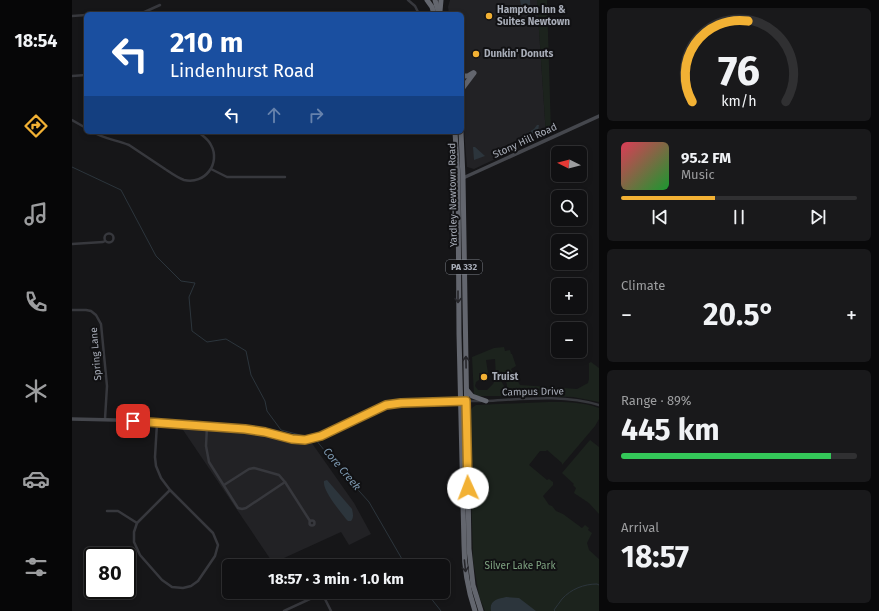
<!DOCTYPE html>
<html lang="en">
<head>
<meta charset="utf-8">
<style>
	body { margin:0; font-family:"Fira Sans",sans-serif; background:#19191b; color:#f1f3f6; height:100vh; display:flex; flex-direction:column; font-size:15px; white-space:nowrap }
	* { box-sizing:border-box; margin:0 }
	p { font-size:13px; color:#9c9d9f }
	.icon { flex:none; width:22px; height:22px; fill:none; stroke:currentColor; stroke-width:2; stroke-linecap:round; stroke-linejoin:round }
	.map { position:relative; flex:1; overflow:hidden }
	.side { display:flex; flex-direction:column; gap:8px; padding:8px; background:#09090a; width:280px }
	.side>* { flex:none }
	.guide { position:absolute; left:12px; top:12px; width:380px; height:122px; border-radius:6px; box-shadow:0 2px 6px #0003,0 0 0 1px #303032; background:#1a4fa0; color:#fff; overflow:hidden }
	.needle { width:26px; rotate:276deg }
	.buttons { position:absolute; left:479px; top:146px; display:grid; gap:8px }
	.buttons a { display:grid; place-items:center; width:36px; height:36px; border-radius:6px; background:#101012; box-shadow:0 2px 6px #0003,0 0 0 1px #303032; font-size:20px }
	.speed { position:absolute; left:12px; top:547px; display:flex; gap:8px; font-size:20px; font-weight:700; text-align:center }
	.speed>* { display:grid; place-content:center; width:52px; height:52px; border-radius:50%; background:#101012; box-shadow:0 2px 6px #0003,0 0 0 1px #303032; line-height:1 }
	.speed .limit { border:2px solid #111; border-radius:6px; background:#fff; color:#111 }
	.pin { position:absolute; display:grid; place-items:center; width:34px; height:34px; color:#fff; margin:-17px; border-radius:8px; box-shadow:0 2px 6px #0006 }
	.me { position:absolute; width:44px; margin:-22px; rotate:358deg; stroke-linejoin:round; filter:drop-shadow(0 0 3px #0008) }
	.turn { display:flex; align-items:center; gap:14px; height:84px; padding:0 20px; font-size:18px }
	.turn .icon { width:52px; height:52px; stroke-width:2.5 }
	.turn b { display:block; font-size:28px; line-height:34px }
	.lanes { display:flex; align-items:center; height:38px; padding:0 20px; background:#0003; justify-content:center; gap:20px; direction:ltr }
	.lanes .off { opacity:.35 }
	.big { font-size:30px; font-weight:700; line-height:1.1 }
	.side .card { flex:1; display:flex; flex-direction:column; justify-content:center; gap:6px; min-width:0; padding:0 14px; border-radius:6px; background:#19191b }
	.side .dial { align-items:center; gap:0 }
	.dial svg { height:104px; overflow:visible; fill:none; stroke:#303032; stroke-width:7; stroke-linecap:round; text-anchor:middle }
	.dial text { fill:#f1f3f6; stroke:none }
	.song { display:flex; align-items:center; gap:12px }
	.cover { width:48px; height:48px; border-radius:6px; background:linear-gradient(135deg,hsl(350 70% 55%),hsl(130 70% 35%)) }
	.played { height:4px; border-radius:2px; background:linear-gradient(90deg,#f2b134 40%,#303032 40%) }
	.keys { display:flex; justify-content:space-around; direction:ltr }
	.heat { display:flex; justify-content:space-between; align-items:center; font-size:22px; direction:ltr }
	.charge { height:6px; border-radius:3px; background:linear-gradient(90deg,#34c759 89%,#303032 0) }
	.trip { position:absolute; left:150px; top:559px; width:228px; height:40px; border-radius:6px; background:#101012; box-shadow:0 2px 6px #0003,0 0 0 1px #303032; font-weight:700; line-height:40px; text-align:center }
	main { display:flex; flex:1; min-height:0 }
	.tabs { display:flex; flex-direction:column; width:72px; justify-content:space-around; align-items:center; background:#060607; color:#9c9d9f }
	.tabs .icon { width:28px; height:28px }
	.tabs .selected { color:#f2b134 }
	.tabs b { font-size:18px; color:#f1f3f6 }
	.map>svg:first-child { display:block }
</style>
</head>
<body>
<main>
<nav class="tabs">
<b>18:54</b>
<svg class="icon selected" aria-label="directions" viewBox="0 0 24 24"><path d="M12 3l9 9-9 9-9-9zM9 14v-3h6M13 9l2 2-2 2"/></svg>
<svg class="icon" aria-label="music" viewBox="0 0 24 24"><path d="M9 18V5l10-2v13"/><circle cx="6" cy="18" r="3"/><circle cx="16" cy="16" r="3"/></svg>
<svg class="icon" aria-label="phone" viewBox="0 0 24 24"><path d="M5 4h4l2 5-3 2q2 4 5 5l2-3 5 2v4C11 20 4 13 5 4z"/></svg>
<svg class="icon" aria-label="climate" viewBox="0 0 24 24"><path d="M12 3v18M4 7l16 10M4 17L20 7"/></svg>
<svg class="icon" aria-label="car" viewBox="0 0 24 24"><path d="M5 17H2v-5l4-1 3-4h7l3 4 3 1v5h-3M9 17h6M6 11h13"/><circle cx="7" cy="17" r="2"/><circle cx="17" cy="17" r="2"/></svg>
<svg class="icon" aria-label="filters" viewBox="0 0 24 24"><path d="M4 7h16M4 17h16"/><circle cx="9" cy="7" r="2"/><circle cx="15" cy="17" r="2"/></svg>
</nav>
<div class="map">
<svg width="527" height="611" viewBox="0 0 527 611">
	<rect width="100%" height="100%" fill="#161618"/>
	<g fill="#222225">
		<path d="M378 0H465L474 135 402 169 395 167 390 106V14H377L376 7Z"/>
		<path d="M107 424 173 429 214 438 237 439 282 503 299 534 277 545 269 532 201 563Z"/>
	</g>
	<g fill="#1c231d">
		<path d="M465 0H475L479 132 474 135Z"/>
		<path d="M432 347 433 351 438 350 439 354H440L444 366 439 369 448 385 505 389 516 383 517 379V363L519 362 527 368V402L501 397 437 395C433 386 439 378 424 378L423 359 414 360 416 373H407V380L404 382 403 386 406 390H415L421 384 422 382 429 381 432 386 431 395 428 396H402L400 357 422 348Z"/>
		<path d="M477 402C494 402 511 402 527 408V419L523 426 490 465V463L475 450 474 451H468L457 465 475 480 477 479 481 482V485L471 496 477 505 480 506 484 511 491 514 510 528 513 525 517 528 516 530 520 533 515 543 517 550 527 559V611H413L407 596 401 560 397 412 401 407 404 405Z"/>
		<path d="M518 440 527 447V514L517 503 502 493 504 488 501 485 502 484 490 473Z"/>
	</g>
	<g fill="#2c353c">
		<path d="M448 0H458L459 20 450 11Z"/>
		<path d="M465 125H467L466 131 455 136 453 134 462 129Z"/>
		<path d="M401 147H403L413 156 402 160Z"/>
		<path d="M255 480 280 509C281 514 282 517 279 521H276L274 519C268 511 250 490 252 481Z"/>
		<path d="M434 597 447 598 464 611H419C417 600 426 599 434 597Z"/>
	</g>
	<g fill="none" stroke-linecap="round" stroke-linejoin="round">
		<g stroke="#2c353c" stroke-width="1">
			<path d="M0 167 49 190 84 256 109 281 123 283 117 297 120 331 135 342 154 339 174 351 179 375 193 401 195 411 209 430 236 437"/>
			<path d="M243 439 279 482 297 502 334 566"/>
			<path d="M354 592 369 611"/>
			<path d="M483 611 482 610C485 606 487 603 490 599 499 589 512 584 525 584L527 585"/>
		</g>
		<g stroke="#37383d" stroke-width="2.5">
			<path d="M336 0 343 6 347 14"/>
			<path d="M28 14H48"/>
			<path d="M68 14 88 5"/>
			<path d="M0 16 14 15"/>
			<path d="M0 76 14 75"/>
			<path d="M0 120 14 128"/>
			<path d="M21 132C32 139 45 140 57 145 69 153 81 161 93 169 99 173 106 178 112 180 133 185 149 163 139 145 136 139 131 136 126 132"/>
			<path d="M139 169 155 177H213"/>
			<circle cx="37" cy="238" r="4.5"/>
			<path d="M0 244 31 242 33 241"/>
			<path d="M0 310H14L19 311 24 315 29 324 35 386 33 419"/>
			<path d="M394 401H409"/>
			<path d="M414 401C451 399 492 394 527 405"/>
			<path d="M85 423 83 457 84 466 89 478 98 490 141 533 146 545 143 556 126 581 119 586 111 588 100 587 90 580 68 555 62 542V532L65 523 98 490"/>
			<path d="M135 426 134 446 137 462 166 508 170 509 174 508 213 482"/>
			<path d="M152 485 177 469 182 468 207 475 213 482 238 521"/>
			<path d="M35 511H46L65 523"/>
			<circle cx="240" cy="523" r="2.5"/>
			<path d="M250 593 259 611"/>
			<path d="M212 611 253 592"/>
		</g>
		<g stroke="#45474d" stroke-width="3.5">
			<path d="M391 178 527 116"/>
			<path d="M0 419 43 420 173 429C193 431 216 442 235 439 263 436 287 413 313 405 333 400 368 402 389 401"/>
		</g>
		<g stroke="#63666e" stroke-width="5">
			<path d="M355 0 360 7 362 14"/>
			<path d="M363 0 367 14"/>
			<path d="M368 11 369 0"/>
			<path d="M390 76H396L401 73"/>
			<path d="M390 89 402 73"/>
			<path d="M383 132 386 178 387 334 392 545C392 568 396 590 403 611"/>
			<path d="M389 132 391 178 397 549 401 585 409 611"/>
			<path d="M395 390 400 396 414 401"/>
		</g>
	</g>
	<defs><path id="oneway-shaft" d="M-6 0H5M1.5-3L5.5 0L1.5 3" fill="none" stroke-width="1.6" stroke-linecap="round" stroke-linejoin="round"/></defs>
	<g stroke="#26262a">
		<use href="#oneway-shaft" transform="translate(386 297) rotate(90)"/>
		<use href="#oneway-shaft" transform="translate(394 362) rotate(-91)"/>
		<use href="#oneway-shaft" transform="translate(393 566) rotate(84)"/>
	</g>
	<g fill="none" stroke-linecap="round" stroke-linejoin="round">
		<g stroke="#9d7322" stroke-width="10">
			<path id="route" d="M61 421 173 429 193 432 220 439 233 440 249 436 314 405 329 403 394 401 396 488"/>
		</g>
		<use href="#route" stroke="#f2b134" stroke-width="7"/>
	</g>
	<g fill="#f2b134" stroke="#111113" stroke-width="1.5">
		<circle cx="417" cy="16" r="4"/>
		<circle cx="404" cy="54" r="4"/>
		<circle cx="412" cy="377" r="4"/>
	</g>
	<g text-anchor="middle" dominant-baseline="central" stroke-width="4" stroke-linejoin="round" paint-order="stroke">
		<rect fill="#111113" stroke="#7b7e86" stroke-width="1" x="374" y="260" width="36" height="14" rx="3"/>
		<g font-size="9" font-weight="bold" fill="#a8adb8">
			<text x="392" y="267">PA 332</text>
		</g>
		<g font-size="10" font-weight="bold" fill="#a8adb8" stroke="#111113" text-anchor="start">
			<text x="425" y="10">Hampton Inn &amp;<tspan x="425" dy="12">Suites Newtown</tspan></text>
			<text x="412" y="54">Dunkin' Donuts</text>
			<text x="420" y="377">Truist</text>
		</g>
		<g font-size="10" fill="#a8adb8" stroke="#111113">
			<text transform="translate(453 141) rotate(-25)">Stony Hill Road</text>
			<text transform="translate(381 195) rotate(-91)">Yardley-Newtown Road</text>
			<text transform="translate(24 354) rotate(-95)">Spring Lane</text>
			<text transform="translate(461 392) rotate(-1)">Campus Drive</text>
		</g>
		<g font-size="10" fill="#7fa381" stroke="#111113">
			<text x="448" y="566">Silver Lake Park</text>
		</g>
		<g font-size="11" font-style="italic" fill="#7f9bb3" stroke="#111113">
			<text transform="translate(270 469) rotate(50)">Core Creek</text>
		</g>
	</g>
</svg>
<div class="buttons">
<a><svg class="needle" viewBox="-14 -14 28 28"><path d="M0-13l5 13h-10z" fill="#e53935"/><path d="M0 13l5-13h-10z" fill="#9c9d9f"/></svg></a>
<a><svg class="icon" aria-label="search" viewBox="0 0 24 24"><circle cx="10" cy="10" r="6"/><path d="M15 15l6 6"/></svg></a>
<a><svg class="icon" aria-label="layers" viewBox="0 0 24 24"><path d="M12 4l9 5-9 5-9-5zM3 14l9 5 9-5"/></svg></a>
<a>+</a>
<a>−</a>
</div>
<div class="speed"><div class="limit">80</div></div>
<div class="pin" style="left:61px;top:421px;background:#d93025"><svg class="icon" aria-label="arrive" viewBox="0 0 24 24"><path d="M6 21V4h12l-3 4 3 4H6"/></svg></div>
<svg class="me" style="left:396px;top:488px" viewBox="-20 -20 40 40"><circle r="19" fill="#fff"/><path d="M0-13L10 11 0 6-10 11z" fill="#f2b134"/></svg>
<div class="trip">18:57 · 3 min · 1.0 km</div>
<div class="guide">
<div class="turn"><svg class="icon" aria-label="left" viewBox="0 0 24 24"><path d="M17 20v-9H6M10 6l-5 5 5 5"/></svg><div><b>210 m</b>Lindenhurst Road</div></div>
<div class="lanes"><svg class="icon" aria-label="left" viewBox="0 0 24 24"><path d="M17 20v-9H6M10 6l-5 5 5 5"/></svg><svg class="icon off" aria-label="ahead" viewBox="0 0 24 24"><path d="M12 20V5M6 11l6-6 6 6"/></svg><svg class="icon off" aria-label="right" viewBox="0 0 24 24"><path d="M7 20v-9h11M14 6l5 5-5 5"/></svg></div>
</div>
</div>
<section class="side">
<div class="card dial"><svg viewBox="0 0 100 80">
<path d="M14 69A42 42 0 1 1 86 69"/>
<path d="M14 69A42 42 0 0 1 57 7" stroke="#f2b134"/>
<text x="50" y="56" font-size="32" font-weight="700">76</text>
<text x="50" y="72" font-size="11">km/h</text>
</svg></div>
<div class="card">
<div class="song"><i class="cover"></i><div><b>95.2 FM</b><p>Music</p></div></div>
<div class="played"></div>
<div class="keys"><svg class="icon" aria-label="previous" viewBox="0 0 24 24"><path d="M18 5L8 12l10 7zM5 5v14"/></svg><svg class="icon" aria-label="pause" viewBox="0 0 24 24"><path d="M8 5v14M16 5v14"/></svg><svg class="icon" aria-label="next" viewBox="0 0 24 24"><path d="M6 5l10 7-10 7zM19 5v14"/></svg></div>
</div>
<div class="card"><p>Climate</p>
<div class="heat"><a>−</a><b class="big">20.5°</b><a>+</a></div>
</div>
<div class="card"><p>Range · 89%</p><b class="big">445 km</b><div class="charge"></div></div>
<div class="card"><p>Arrival</p><b class="big">18:57</b></div>
</section>
</main>
</body>
</html>
